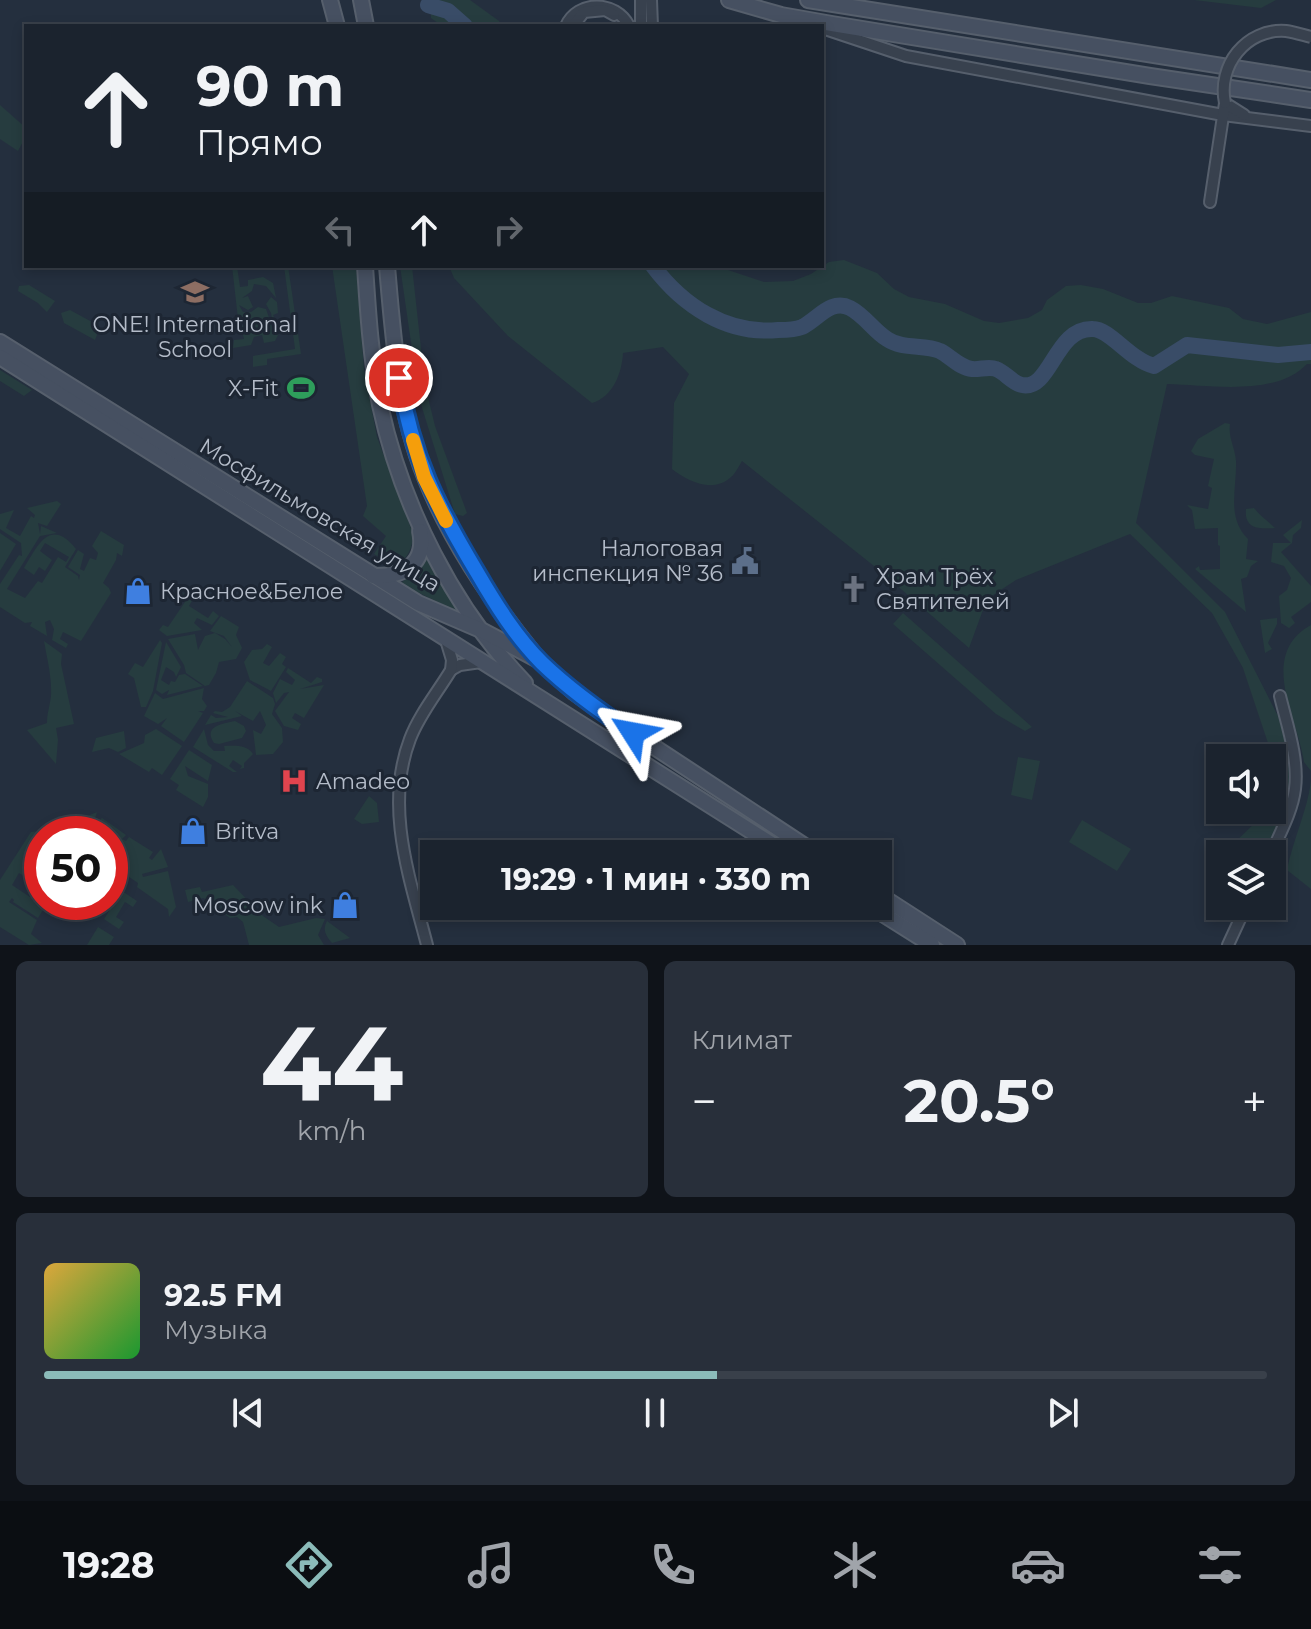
<!DOCTYPE html>
<html lang="ru">
<head>
<meta charset="utf-8">
<style>
	body { margin:0; font-family:Montserrat,sans-serif; background:#282f3a; color:#f1f3f6; height:100vh; display:flex; flex-direction:column; font-size:30px; white-space:nowrap }
	* { box-sizing:border-box; margin:0 }
	p { font-size:26px; color:#a0a4aa }
	.icon { flex:none; width:44px; height:44px; fill:none; stroke:currentColor; stroke-width:2; stroke-linecap:round; stroke-linejoin:round }
	.map { position:relative; height:945px; overflow:hidden }
	.drawer { display:flex; flex-direction:column; gap:16px; padding:16px; background:#0f1319; flex:1 }
	.drawer>* { flex:none }
	.banner { position:absolute; left:24px; top:24px; width:800px; height:244px; border-radius:0px; box-shadow:0 4px 12px #0003,0 0 0 2px #39404a; background:#1b232e; color:#f1f3f6; overflow:hidden }
	.controls { position:absolute; left:1206px; top:744px; display:grid; gap:16px }
	.controls a { display:grid; place-items:center; width:80px; height:80px; border-radius:0px; background:#1b232e; box-shadow:0 4px 12px #0003,0 0 0 2px #39404a; font-size:40px }
	.speed { position:absolute; left:24px; top:816px; display:flex; gap:16px; font-size:40px; font-weight:700; text-align:center }
	.speed>* { display:grid; place-content:center; width:104px; height:104px; border-radius:50%; background:#1b232e; box-shadow:0 4px 12px #0003,0 0 0 2px #39404a; line-height:1 }
	.speed .limit { border:12px solid #d22; background:#fff; color:#111 }
	.pin { position:absolute; display:grid; place-items:center; width:68px; height:68px; color:#fff; margin:-34px; border:4px solid #fff; border-radius:50%; box-shadow:0 2px 8px #0007 }
	.me { position:absolute; width:88px; margin:-44px; rotate:304deg; stroke-linejoin:round; filter:drop-shadow(0 0 6px #0008) }
	.turn { display:flex; align-items:center; gap:28px; height:168px; padding:0 40px; font-size:36px }
	.turn .icon { width:104px; height:104px; stroke-width:2.5 }
	.turn b { display:block; font-size:56px; line-height:68px }
	.lanes { display:flex; align-items:center; height:76px; padding:0 40px; background:#0003; justify-content:center; gap:40px; direction:ltr }
	.lanes .off { opacity:.35 }
	.big { font-size:60px; font-weight:700; line-height:1.1 }
	.drawer .widget { flex:1; display:flex; flex-direction:column; justify-content:center; gap:12px; min-width:0; padding:0 28px; border-radius:12px; background:#282f3a }
	.drawer .dial { align-items:center; gap:0 }
	.dial b { font-size:104px; line-height:1 }
	.song { display:flex; align-items:center; gap:24px }
	.cover { width:96px; height:96px; border-radius:12px; background:linear-gradient(135deg,hsl(40 70% 55%),hsl(130 70% 35%)) }
	.played { height:8px; border-radius:4px; background:linear-gradient(90deg,#8bbbb9 55%,#39404a 55%) }
	.keys { display:flex; justify-content:space-around; direction:ltr }
	.heat { display:flex; justify-content:space-between; align-items:center; font-size:44px; direction:ltr }
	.drawer .tiles { flex:1; display:grid; gap:16px; grid-template-columns:1fr 1fr }
	.widget:last-child { grid-column:span 2 }
	.trip { position:absolute; left:420px; top:840px; width:472px; height:80px; border-radius:0px; background:#1b232e; box-shadow:0 4px 12px #0003,0 0 0 2px #39404a; font-weight:700; line-height:80px; text-align:center }
	.tabs { display:flex; height:128px; justify-content:space-around; align-items:center; background:#0b0e12; color:#a0a4aa }
	.tabs .icon { width:56px; height:56px }
	.tabs .active { color:#8bbbb9 }
	.tabs b { font-size:36px; color:#f1f3f6 }
	.map>svg:first-child { display:block }
</style>
</head>
<body>
<div class="map">
<svg width="1311" height="945" viewBox="0 0 1311 945">
	<rect width="100%" height="100%" fill="#242f3e"/>
	<g fill="#263c3f" fill-rule="evenodd">
		<path d="M430 0H470L499 21 501 26H442L431 18Z"/>
		<path d="M1194 0H1276L1261 8Z"/>
		<path d="M0 105 26 128V136L18 151 0 139Z"/>
		<path d="M844 260 877 273 894 289 909 297 945 304 984 321 999 323 1028 318 1042 310 1047 300 1066 286 1081 285 1103 289 1138 303H1151L1172 296 1229 308 1243 319 1267 324 1311 312V364H1307C1276 397 1210 385 1167 384L1136 523 1225 612 1279 718 1288 754 1290 795 1266 854H1223L1268 810H1272L1274 804 1273 758 1243 668 1212 613 1130 534 1016 580 987 599 969 648 879 570 742 461C739 466 735 474 731 477 713 494 687 481 672 469L674 403 689 374 663 347 623 353C622 373 613 397 592 403L508 336 454 278 449 266H716L764 282 793 281 811 274 829 262Z"/>
		<path d="M232 266H237L240 287 248 286V280L263 277 273 283 276 298 266 286 254 284 252 291 242 298 248 296 253 307 248 310 239 305 243 312H251L258 307 266 309 275 335 271 313 266 304 271 297 277 302 278 313 273 315 280 331 275 341 264 343 262 335 254 337 251 345 233 348 234 340 244 339 241 326 252 324 247 318 238 319Z"/>
		<path d="M284 266H288L301 354 267 359V365L253 367V356L295 349Z"/>
		<path d="M332 266H356L364 369 377 437 414 536C410 554 406 562 388 567L387 562 374 554 386 536 363 516 367 506Z"/>
		<path d="M400 266H412L425 385 435 426 467 513 463 516 455 514 419 398Z"/>
		<path d="M29 285 55 301 47 312 38 303 18 291 19 286Z"/>
		<path d="M70 310 92 322 97 335 95 340 64 323 61 313Z"/>
		<path d="M0 370 32 390 24 396 0 381Z"/>
		<path d="M1225 423 1230 424C1228 438 1235 447 1236 461 1237 489 1226 517 1248 539L1246 559 1258 561 1251 566 1247 577 1241 579 1246 612 1195 569 1199 566 1200 570 1220 569V546L1218 545V528L1195 529 1192 510 1187 505 1208 509 1212 488 1208 486 1214 459 1195 455 1191 451 1198 439Z"/>
		<path d="M57 501 61 504 47 526 38 523 40 534 41 526 57 533 40 536 7 589 25 598 38 581 42 583 58 557 66 562 69 557 45 543 40 551 52 560 45 571 39 567 34 575 24 568C38 545 50 517 76 549L65 567 78 576 79 580 80 575 68 567 78 550 84 554 80 569 84 571 90 558 96 560 98 553 92 546 101 531 124 545 122 556 117 553 116 560 103 583 109 588 111 593 81 641 63 632 60 639 68 644 66 648 52 640 54 629 50 620 45 622 47 636 30 626 32 622 25 623 0 607V584L19 555 22 556 21 543 0 529V514L14 510 6 528 20 536 31 516 34 518 35 515 27 508Z"/>
		<path d="M1254 508C1260 516 1268 521 1275 528 1259 529 1244 529 1246 509Z"/>
		<path d="M1302 520 1301 528 1293 535 1292 543 1281 552 1311 586V602L1291 617 1295 623 1289 628 1281 623 1279 596 1287 590 1291 578 1284 566 1271 562 1273 543H1291L1283 535Z"/>
		<path d="M0 533 16 544 0 571Z"/>
		<path d="M425 553 461 613 400 584 416 570Z"/>
		<path d="M184 593 193 599 189 606 208 618 213 611 219 616 212 625 197 618 194 623 202 630 167 636 159 630 163 625 168 627 185 602 179 597Z"/>
		<path d="M903 613 1032 727 1025 731 996 714 893 624Z"/>
		<path d="M221 616 239 627 236 635 242 648 236 659 219 662 216 673 209 685 205 686 186 673 184 665 168 639 195 634 198 650 205 636 215 633 225 639 232 647 224 636 210 631Z"/>
		<path d="M1277 618V624L1268 643 1272 649 1265 653 1260 620Z"/>
		<path d="M1311 625V771L1304 762C1298 719 1257 655 1311 625Z"/>
		<path d="M160 640 162 643 153 691 146 707H141L134 678 128 674 135 663 143 667Z"/>
		<path d="M44 641 62 654 61 664 74 724 56 728 58 740 56 764 27 730 47 723C47 713 50 705 51 696 52 677 47 659 44 641Z"/>
		<path d="M166 642 181 667 176 677 174 672 166 667 161 680 169 685 171 681 175 682 179 675 185 674 203 686 167 695 169 690 162 694 156 690Z"/>
		<path d="M267 644 272 647 263 663 269 666 280 653 286 657 282 664 286 667 271 691 250 680 244 662 252 650 262 649Z"/>
		<path d="M288 668 311 683 317 677 322 679V682L300 689 324 685 304 718 295 713 292 718 301 724 298 730 284 726 275 711 289 692 284 693 276 703 273 693 280 679 292 685 295 680 286 672Z"/>
		<path d="M247 681 273 698 275 704 272 714 282 728 283 742 273 754 256 755 253 730 261 734 266 725 260 711 253 721 235 711 242 716 205 725 211 715 216 718 228 717 213 713 215 711 222 712 230 707Z"/>
		<path d="M204 688 202 699 207 706 204 711H198L203 713 184 742 161 726 167 718 158 724 144 716 155 693 163 699Z"/>
		<path d="M235 721 244 726 246 731 242 738 219 744 214 743C203 726 222 724 235 721Z"/>
		<path d="M156 729 182 746 162 775 152 768 149 772 119 754 144 743 145 735Z"/>
		<path d="M204 729 208 745 214 751H225L224 746C235 746 246 744 253 754L244 763V768L240 769 242 766 233 760 229 766 237 772H233L193 747Z"/>
		<path d="M124 731 126 748 118 752 109 748 92 752 96 738Z"/>
		<path d="M189 750 212 765 208 781 185 766 188 776 208 784V797L203 807 176 790 179 785 170 779Z"/>
		<path d="M1018 757 1040 761 1032 800 1011 795Z"/>
		<path d="M1311 781V889L1287 870C1293 839 1307 812 1311 781Z"/>
		<path d="M369 796 377 803 379 822 362 824 354 819Z"/>
		<path d="M97 812 94 822 96 824 102 818 126 835 122 839 126 841 129 837 153 852 149 858 152 860 161 849 168 867 142 874 143 877 168 871 176 907 169 917 168 909 137 887 138 883 110 864V834H90L85 817Z"/>
		<path d="M82 818 85 834H62L51 827 53 823 63 819 64 822Z"/>
		<path d="M1082 820 1131 849 1117 871 1069 842Z"/>
		<path d="M41 831 46 834H42V841L39 840 31 853 42 860V872L35 867 30 870 42 877V902H48L38 918 13 902 14 900 12 898 9 902 37 920 31 934 42 943 29 945 0 927V880L31 832ZM19 873 38 885 30 897 12 885Z"/>
		<path d="M233 885 263 916 279 927 316 918 325 919 318 935 324 945H249L243 922 237 917 230 918 218 909 222 907 203 898 188 902 185 890 200 887 202 892Z"/>
		<path d="M122 891 137 901 133 907 125 902 116 917 124 922 119 929 104 919Z"/>
		<path d="M327 921 350 938 332 943C326 936 322 930 327 921Z"/>
		<path d="M98 927 114 937 109 945H87Z"/>
	</g>
	<g fill="none" stroke-linecap="round" stroke-linejoin="round">
		<g stroke="#394c67" stroke-width="16">
			<path d="M428 5 448 11 465 26"/>
			<path d="M653 266C683 306 727 335 778 330 785 330 795 330 802 327 817 320 831 298 850 308 864 315 874 331 887 339 903 350 924 344 940 351 950 356 960 368 972 369 979 370 989 366 996 369 1005 372 1012 383 1022 385 1051 391 1055 327 1093 329 1110 329 1130 360 1154 366L1187 345 1278 355 1311 352"/>
		</g>
		<g stroke="#565f6c" stroke-width="14">
			<g id="street">
				<path d="M641 0V26"/>
				<path d="M651 0 652 26"/>
				<path d="M566 26C577 0 616 0 629 26"/>
				<path d="M573 26 584 12 605 10 614 15"/>
				<path d="M822 28 906 56 1223 115 1311 126"/>
				<path d="M1210 202 1225 103 1244 115"/>
				<path d="M451 670 460 665 481 662"/>
				<path d="M1271 854C1280 833 1292 812 1295 789 1299 759 1287 725 1280 696"/>
				<path d="M427 945C410 879 384 807 410 739 419 715 437 693 451 670L452 660 446 640"/>
				<path d="M1228 945 1246 906"/>
			</g>
		</g>
		<g stroke="#565f6c" stroke-width="18">
			<g id="secondary">
				<path d="M330 0 337 26"/>
				<path d="M361 0 366 26"/>
				<path d="M729 0 781 15 832 24 1150 76 1311 100"/>
				<path d="M808 0 1311 80"/>
				<path d="M365 266C368 313 371 359 380 405 402 507 453 608 525 683"/>
				<path d="M387 266C393 336 398 411 425 477 450 541 492 602 535 655"/>
				<path d="M0 342 418 603 483 631 540 661 575 693 607 716 817 854"/>
				<path d="M0 357 787 854"/>
				<path d="M373 576C403 577 427 564 420 531"/>
				<path d="M878 894 957 945"/>
				<path d="M870 906 932 945"/>
			</g>
		</g>
		<use href="#street" stroke="#38414e" stroke-width="10"/>
		<use href="#secondary" stroke="#465061" stroke-width="14"/>
		<g stroke="#565f6c" stroke-width="14" stroke-linecap="butt">
			<path id="street-bridge" d="M1225 103C1217 66 1246 28 1286 31 1294 32 1303 35 1311 37"/>
		</g>
		<use href="#street-bridge" stroke="#38414e" stroke-width="10"/>
	</g>
	<g fill="none" stroke-linecap="round" stroke-linejoin="round">
		<g stroke="#114b97" stroke-width="20">
			<path id="route" d="M399 378C412 457 437 506 478 574 496 605 516 637 542 663 570 690 601 712 633 733"/>
		</g>
		<use href="#route" stroke="#1a73e8" stroke-width="14"/>
		<path stroke="#f59e0b" stroke-width="14" d="M413 440 424 477 446 521"/>
	</g>
	<defs>
		<g id="school-bare" transform="scale(2.16)"><path d="M0-5L7-2L0 1L-7-2ZM-4 1L0 2.5L4 1V4Q0 6-4 4Z" fill="#8d6e63" stroke="#1d2633" stroke-width="2.5" paint-order="stroke"/></g>
		<g id="stadium-bare" transform="scale(2.16)"><path d="M0-5a6.5 5 0 1 0 0 10a6.5 5 0 1 0 0-10ZM-3.5-1.8h7v3.6h-7Z" fill="#2e9e5b" stroke="#1d2633" stroke-width="2.5" paint-order="stroke"/></g>
		<g id="civic-bare" transform="scale(2.16)"><path d="M-.6-6.5H3V-4.5H.6V-3L4-1V1h2V6H-6V1h2V-1L-.6-3ZM-1.2 2.5V6h2.4V2.5Z" fill="#5c6f8a" stroke="#1d2633" stroke-width="2.5" paint-order="stroke"/></g>
		<g id="church-bare" transform="scale(2.16)"><path d="M-1.2-6h2.4v3.5h3.3v2.4h-3.3V6h-2.4V-.1h-3.3v-2.4h3.3Z" fill="#6b7280" stroke="#1d2633" stroke-width="2.5" paint-order="stroke"/></g>
		<g id="shop-bare" transform="scale(2.16)"><path d="M-5-2.5h2.3a2.7 3.5 0 0 1 5.4 0H5L5.5 6h-11ZM-1.5-2.5h3a1.5 2.3 0 0 0-3 0Z" fill="#3f7fe0" stroke="#1d2633" stroke-width="2.5" paint-order="stroke"/></g>
		<g id="hospital-bare" transform="scale(2.16)"><path d="M-5-5h3v3.5h4V-5h3V5h-3V1.5h-4V5h-3Z" fill="#e0444e" stroke="#1d2633" stroke-width="2.5" paint-order="stroke"/></g>
	</defs>
	<g fill-rule="evenodd">
		<use href="#school-bare" x="195" y="292"/>
		<use href="#stadium-bare" x="301" y="388"/>
		<use href="#civic-bare" x="745" y="561"/>
		<use href="#church-bare" x="854" y="589"/>
		<use href="#shop-bare" x="138" y="591"/>
		<use href="#hospital-bare" x="294" y="781"/>
		<use href="#shop-bare" x="193" y="831"/>
		<use href="#shop-bare" x="345" y="905"/>
	</g>
	<g text-anchor="middle" dominant-baseline="central" stroke-width="6" stroke-linejoin="round" paint-order="stroke">
		<g font-size="22" fill="#b4bcc9" stroke="#1d2633" text-anchor="start">
			<text x="195" y="324" text-anchor="middle">ONE! International<tspan x="195" dy="25">School</tspan></text>
			<text x="279" y="388" text-anchor="end">X-Fit</text>
			<text x="723" y="548" text-anchor="end">Налоговая<tspan x="723" dy="25">инспекция № 36</tspan></text>
			<text x="876" y="576">Храм Трёх<tspan x="876" dy="25">Святителей</tspan></text>
			<text x="160" y="591">Красное&amp;Белое</text>
			<text x="316" y="781">Amadeo</text>
			<text x="215" y="831">Britva</text>
			<text x="323" y="905" text-anchor="end">Moscow ink</text>
		</g>
		<g font-size="22" fill="#b4bcc9" stroke="#1d2633">
			<text transform="translate(320 515) rotate(31)">Мосфильмовская улица</text>
		</g>
	</g>
</svg>
<div class="controls">
<a><svg class="icon" aria-label="sound" viewBox="0 0 24 24"><path d="M4 9h4l5-4v14l-5-4H4zM17 9q2 3 0 6"/></svg></a>
<a><svg class="icon" aria-label="layers" viewBox="0 0 24 24"><path d="M12 4l9 5-9 5-9-5zM3 14l9 5 9-5"/></svg></a>
</div>
<div class="speed"><div class="limit">50</div></div>
<div class="pin" style="left:399px;top:378px;background:#d93025"><svg class="icon" aria-label="arrive" viewBox="0 0 24 24"><path d="M6 21V4h12l-3 4 3 4H6"/></svg></div>
<svg class="me" style="left:633px;top:733px" viewBox="-20 -20 40 40"><path d="M0-17L14 15 0 8-14 15z" fill="#1a73e8" stroke="#fff" stroke-width="4"/></svg>
<div class="trip">19:29 · 1 мин · 330 m</div>
<div class="banner">
<div class="turn"><svg class="icon" aria-label="ahead" viewBox="0 0 24 24"><path d="M12 20V5M6 11l6-6 6 6"/></svg><div><b>90 m</b>Прямо</div></div>
<div class="lanes"><svg class="icon off" aria-label="left" viewBox="0 0 24 24"><path d="M17 20v-9H6M10 6l-5 5 5 5"/></svg><svg class="icon" aria-label="ahead" viewBox="0 0 24 24"><path d="M12 20V5M6 11l6-6 6 6"/></svg><svg class="icon off" aria-label="right" viewBox="0 0 24 24"><path d="M7 20v-9h11M14 6l5 5-5 5"/></svg></div>
</div>
</div>
<section class="drawer">
<div class="tiles">
<div class="widget dial"><b>44</b><p>km/h</p></div>
<div class="widget"><p>Климат</p>
<div class="heat"><a>−</a><b class="big">20.5°</b><a>+</a></div>
</div>
<div class="widget">
<div class="song"><i class="cover"></i><div><b>92.5 FM</b><p>Музыка</p></div></div>
<div class="played"></div>
<div class="keys"><svg class="icon" aria-label="previous" viewBox="0 0 24 24"><path d="M18 5L8 12l10 7zM5 5v14"/></svg><svg class="icon" aria-label="pause" viewBox="0 0 24 24"><path d="M8 5v14M16 5v14"/></svg><svg class="icon" aria-label="next" viewBox="0 0 24 24"><path d="M6 5l10 7-10 7zM19 5v14"/></svg></div>
</div>
</div>
</section>
<nav class="tabs">
<b>19:28</b>
<svg class="icon active" aria-label="directions" viewBox="0 0 24 24"><path d="M12 3l9 9-9 9-9-9zM9 14v-3h6M13 9l2 2-2 2"/></svg>
<svg class="icon" aria-label="music" viewBox="0 0 24 24"><path d="M9 18V5l10-2v13"/><circle cx="6" cy="18" r="3"/><circle cx="16" cy="16" r="3"/></svg>
<svg class="icon" aria-label="phone" viewBox="0 0 24 24"><path d="M5 4h4l2 5-3 2q2 4 5 5l2-3 5 2v4C11 20 4 13 5 4z"/></svg>
<svg class="icon" aria-label="climate" viewBox="0 0 24 24"><path d="M12 3v18M4 7l16 10M4 17L20 7"/></svg>
<svg class="icon" aria-label="car" viewBox="0 0 24 24"><path d="M5 17H2v-5l4-1 3-4h7l3 4 3 1v5h-3M9 17h6M6 11h13"/><circle cx="7" cy="17" r="2"/><circle cx="17" cy="17" r="2"/></svg>
<svg class="icon" aria-label="filters" viewBox="0 0 24 24"><path d="M4 7h16M4 17h16"/><circle cx="9" cy="7" r="2"/><circle cx="15" cy="17" r="2"/></svg>
</nav>
</body>
</html>
